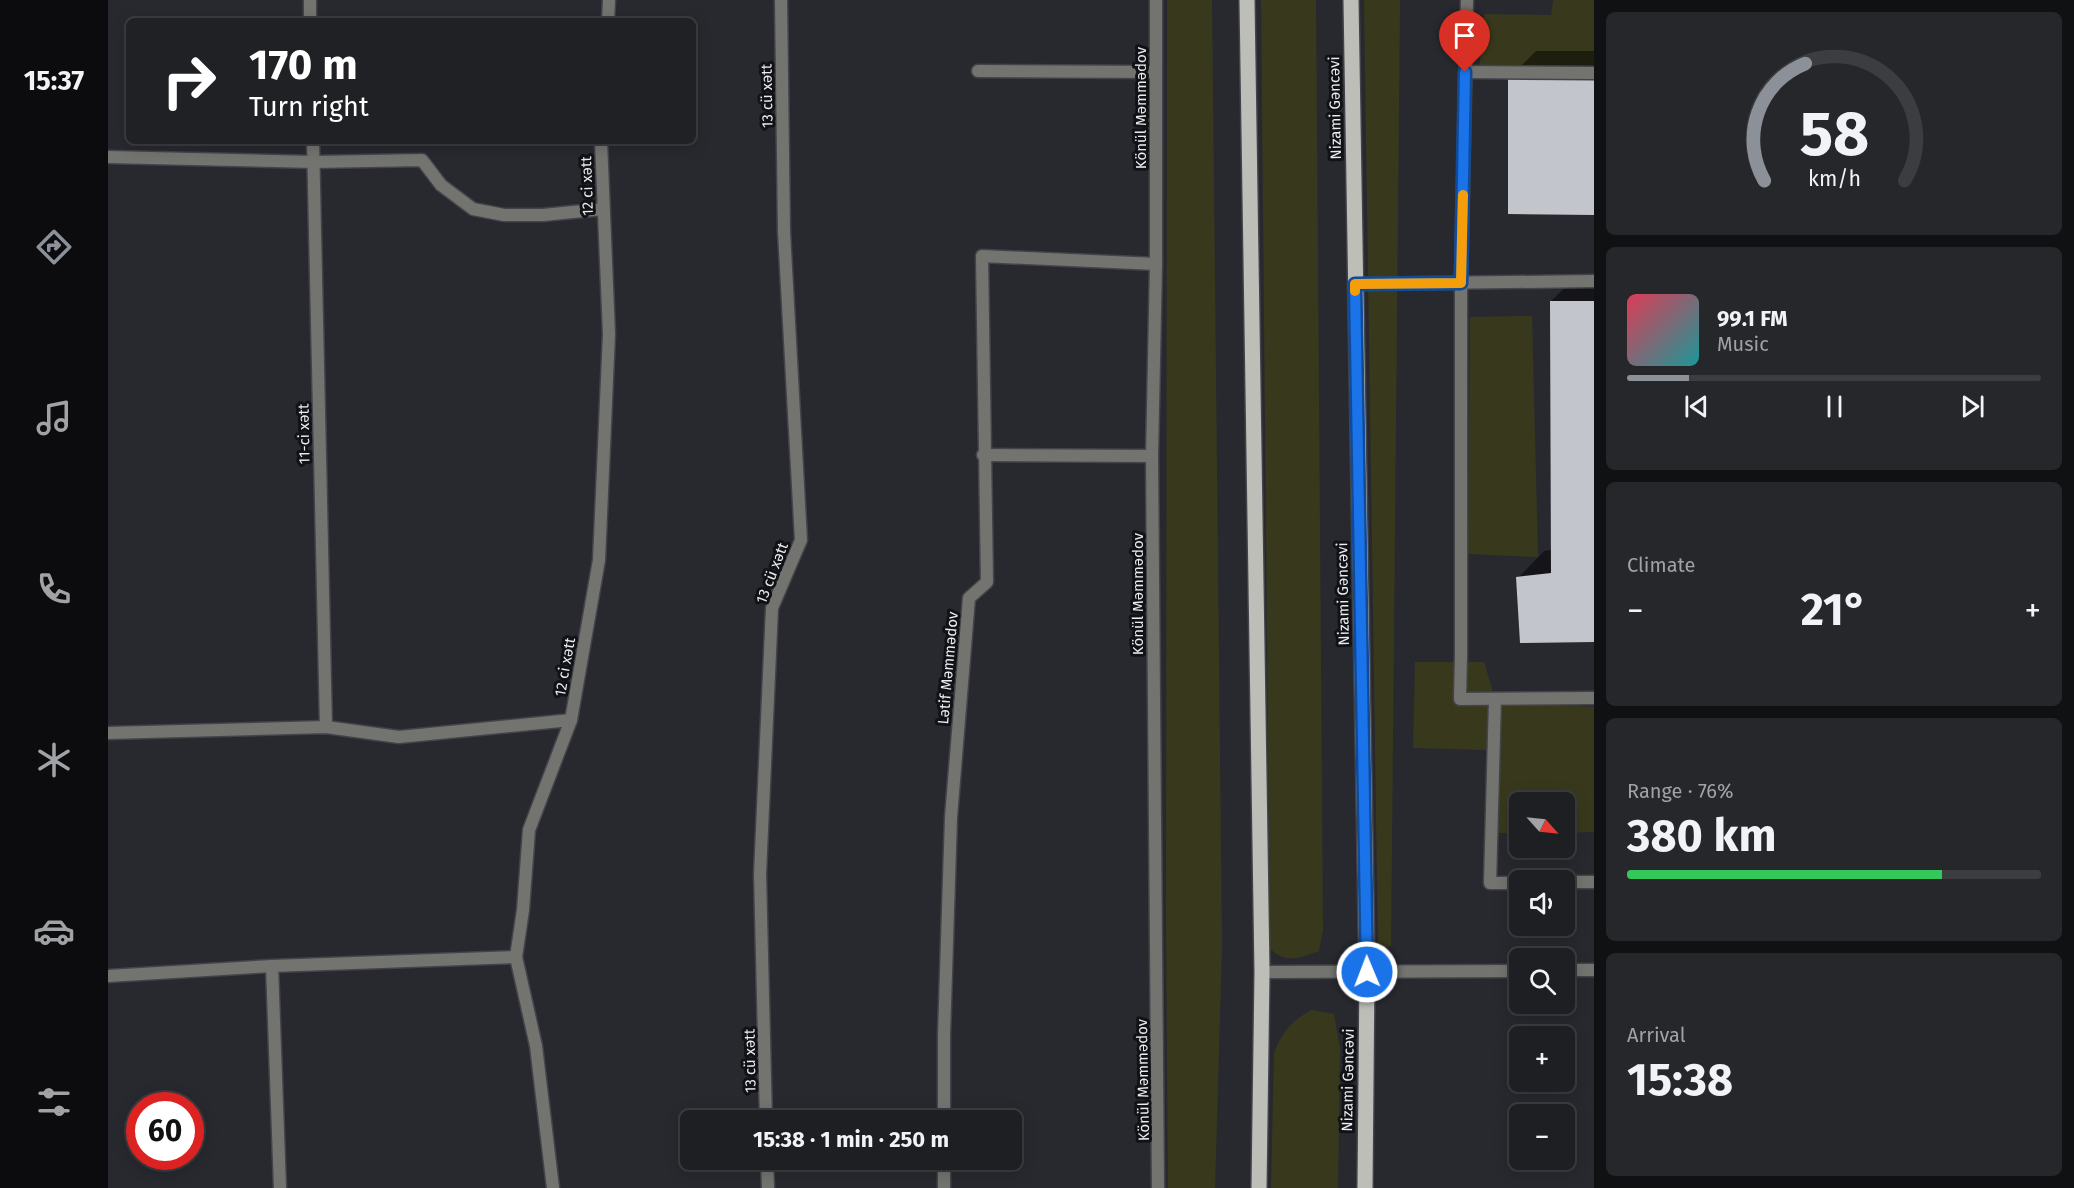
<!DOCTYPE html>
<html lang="en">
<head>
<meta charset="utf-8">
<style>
	body { margin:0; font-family:"Fira Sans",sans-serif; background:#26272b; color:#f1f3f6; height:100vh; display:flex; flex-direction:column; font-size:22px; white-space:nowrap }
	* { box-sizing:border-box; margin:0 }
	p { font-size:20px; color:#a1a2a6 }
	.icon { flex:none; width:33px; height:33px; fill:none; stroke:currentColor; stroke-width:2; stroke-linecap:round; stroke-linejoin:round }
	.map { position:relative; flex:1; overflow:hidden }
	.panel { display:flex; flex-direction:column; gap:12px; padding:12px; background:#101113; width:480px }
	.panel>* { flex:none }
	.guide { position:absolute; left:18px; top:18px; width:570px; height:126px; border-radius:9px; box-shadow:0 3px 15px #0003,0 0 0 2px #3c3d41; background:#202124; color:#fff; overflow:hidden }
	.needle { width:39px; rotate:117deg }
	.tools { position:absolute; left:1401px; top:792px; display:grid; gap:12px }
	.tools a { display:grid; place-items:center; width:66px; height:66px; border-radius:9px; background:#1e1f23; box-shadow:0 3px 15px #0003,0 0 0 2px #3c3d41; font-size:30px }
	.speed { position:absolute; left:18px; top:1092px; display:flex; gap:12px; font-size:30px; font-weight:700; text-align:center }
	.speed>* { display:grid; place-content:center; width:78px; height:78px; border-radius:50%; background:#1e1f23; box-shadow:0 3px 15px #0003,0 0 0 2px #3c3d41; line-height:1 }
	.speed .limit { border:9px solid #d22; background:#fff; color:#111 }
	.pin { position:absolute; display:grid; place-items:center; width:51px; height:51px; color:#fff; margin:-62px -26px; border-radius:50% 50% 50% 0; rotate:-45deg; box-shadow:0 0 6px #0007 }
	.pin .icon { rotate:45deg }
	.me { position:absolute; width:66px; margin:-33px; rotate:359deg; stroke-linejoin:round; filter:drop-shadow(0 0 4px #0008) }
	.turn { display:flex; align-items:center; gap:21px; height:126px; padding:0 24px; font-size:27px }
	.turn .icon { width:78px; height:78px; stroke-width:2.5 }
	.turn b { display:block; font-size:42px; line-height:51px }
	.big { font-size:45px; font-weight:700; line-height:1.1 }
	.panel .tile { flex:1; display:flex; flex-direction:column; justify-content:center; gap:9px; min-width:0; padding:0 21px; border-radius:9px; background:#26272b }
	.panel .dial { align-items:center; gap:0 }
	.dial svg { height:156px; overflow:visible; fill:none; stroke:#3c3d41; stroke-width:7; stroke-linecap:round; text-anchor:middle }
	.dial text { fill:#f1f3f6; stroke:none }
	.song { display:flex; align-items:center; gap:18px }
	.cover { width:72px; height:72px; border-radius:9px; background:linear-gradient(135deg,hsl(350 70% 55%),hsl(180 70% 35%)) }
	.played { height:6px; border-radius:3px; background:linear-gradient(90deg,#8c9099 15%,#3c3d41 15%) }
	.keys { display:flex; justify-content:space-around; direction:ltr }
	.heat { display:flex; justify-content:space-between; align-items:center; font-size:33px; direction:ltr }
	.charge { height:9px; border-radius:4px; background:linear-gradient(90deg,#34c759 76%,#3c3d41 0) }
	.trip { position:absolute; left:572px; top:1110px; width:342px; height:60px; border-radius:9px; background:#1e1f23; box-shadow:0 3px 15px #0003,0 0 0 2px #3c3d41; font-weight:700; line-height:60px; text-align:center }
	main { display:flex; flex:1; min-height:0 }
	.menu { display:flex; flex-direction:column; width:108px; justify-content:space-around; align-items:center; background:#0c0c0e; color:#a1a2a6 }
	.menu .icon { width:42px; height:42px }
	.menu .active { color:#8c9099 }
	.menu b { font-size:27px; color:#f1f3f6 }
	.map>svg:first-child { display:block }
</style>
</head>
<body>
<main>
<nav class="menu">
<b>15:37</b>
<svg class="icon active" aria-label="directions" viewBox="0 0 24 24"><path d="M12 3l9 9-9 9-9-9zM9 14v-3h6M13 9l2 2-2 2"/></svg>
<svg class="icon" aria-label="music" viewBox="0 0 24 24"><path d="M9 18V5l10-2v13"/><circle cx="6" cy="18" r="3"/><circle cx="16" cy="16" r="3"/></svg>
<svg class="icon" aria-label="phone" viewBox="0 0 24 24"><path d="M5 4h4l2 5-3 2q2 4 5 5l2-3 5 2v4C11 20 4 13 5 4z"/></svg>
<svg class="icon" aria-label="climate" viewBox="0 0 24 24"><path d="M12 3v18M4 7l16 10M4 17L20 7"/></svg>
<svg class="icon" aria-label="car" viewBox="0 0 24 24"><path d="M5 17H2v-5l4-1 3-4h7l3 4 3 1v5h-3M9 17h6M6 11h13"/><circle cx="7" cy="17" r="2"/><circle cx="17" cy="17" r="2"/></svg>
<svg class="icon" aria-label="filters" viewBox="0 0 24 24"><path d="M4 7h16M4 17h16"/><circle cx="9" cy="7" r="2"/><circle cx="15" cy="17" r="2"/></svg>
</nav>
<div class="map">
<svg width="1486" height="1188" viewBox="0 0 1486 1188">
	<rect width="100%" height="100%" fill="#28292f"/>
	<g fill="#38391c">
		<path d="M1059 0H1104L1114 947 1107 1188H1060L1058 928Z"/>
		<path d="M1153 0H1208L1215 930 1211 951C1192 958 1179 964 1162 949Z"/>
		<path d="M1256 0H1292L1283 946 1270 948Z"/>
		<path d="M1445 0H1486V69L1371 73 1376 14 1443 15Z"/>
		<path d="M1424 316 1430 557 1360 554 1362 317Z"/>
		<path d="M1307 662H1376L1388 702 1486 707V832L1457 833 1456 802H1412L1411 833H1382L1378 750 1305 748Z"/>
		<path d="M1204 1010 1226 1014 1232 1049 1230 1188H1163L1166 1053C1174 1032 1184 1020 1204 1010Z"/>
	</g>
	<g fill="#0007">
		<path d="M1428 51H1486V214L1401 212V78Z"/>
		<path d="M1470 275H1486V640L1414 641 1410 578 1436 551 1444 550 1443 301Z"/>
	</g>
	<g fill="#c3c5cd">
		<path d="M1486 76V215L1400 214V77Z"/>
		<path d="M1442 301H1486V642L1412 643 1408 577 1443 573Z"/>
	</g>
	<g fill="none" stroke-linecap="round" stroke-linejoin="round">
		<g stroke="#43444a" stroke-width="15">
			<g id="service">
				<path d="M1359 0 1353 283V655L1352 699 1486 698"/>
				<path d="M1357 72 1486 73"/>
				<path d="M1247 284 1486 281"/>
				<path d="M1387 699 1382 883H1412"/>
				<path d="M1456 882H1486"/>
				<path d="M1456 970H1486"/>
				<path d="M1154 972 1412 971"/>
			</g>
		</g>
		<g stroke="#43444a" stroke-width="15">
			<g id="minor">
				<path d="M202 0V21"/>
				<path d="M1048 0V264L1044 456 1050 1188"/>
				<path d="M500 21 501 0"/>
				<path d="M870 71 1048 72"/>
				<path d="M205 141 218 727"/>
				<path d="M0 157 206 162 314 160 333 185 365 209 396 215H435L495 209"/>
				<path d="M875 455 1044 456"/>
				<path d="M0 733 218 727 291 737 463 720"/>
				<path d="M164 966 172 1188"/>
				<path d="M0 976 164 966 408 957"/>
				<path d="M658 1120 652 874 664 608 693 540 676 232 673 0"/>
				<path d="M836 1120V1035L843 817 861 598 879 582 874 256 1048 264"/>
				<path d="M659 1160 660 1188"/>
				<path d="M836 1160V1188"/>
				<path d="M445 1188 428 1046 408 957 415 910 421 830 463 720 491 560 501 334 493 141"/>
			</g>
		</g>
		<g stroke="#43444a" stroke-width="18">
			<g id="primary">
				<path d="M1139 0 1154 972 1151 1188"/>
				<path d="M1243 0 1259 972 1257 1188"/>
			</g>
		</g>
		<use href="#service" stroke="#737370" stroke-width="12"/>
		<use href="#minor" stroke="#737370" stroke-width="12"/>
		<use href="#primary" stroke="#bdbeb7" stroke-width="15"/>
	</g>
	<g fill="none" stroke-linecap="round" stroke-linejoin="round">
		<g stroke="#114b97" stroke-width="15">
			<path id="route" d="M1259 972 1247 284 1353 283 1357 72"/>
		</g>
		<use href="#route" stroke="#1a73e8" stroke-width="10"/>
		<path stroke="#f59e0b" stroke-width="10" d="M1247 291V284L1353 283 1355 195"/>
	</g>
	<g text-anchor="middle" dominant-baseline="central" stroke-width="6" stroke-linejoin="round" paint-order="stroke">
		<g font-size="15" fill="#ebecf0" stroke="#111215">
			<text transform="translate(659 96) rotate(-91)">13 cü xətt</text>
			<text transform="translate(1033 108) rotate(-90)">Könül Məmmədov</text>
			<text transform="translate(1227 108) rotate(-91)">Nizami Gəncəvi</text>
			<text transform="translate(479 186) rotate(-92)">12 ci xətt</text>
			<text transform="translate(196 434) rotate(-91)">11-ci xətt</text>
			<text transform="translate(664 573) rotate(-69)">13 cü xətt</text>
			<text transform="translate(1030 594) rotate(-90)">Könül Məmmədov</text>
			<text transform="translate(1235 594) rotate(-91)">Nizami Gəncəvi</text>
			<text transform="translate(457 667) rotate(-80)">12 ci xətt</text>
			<text transform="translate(840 668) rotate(-85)">Lətif Məmmədov</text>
			<text transform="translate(642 1061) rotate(-91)">13 cü xətt</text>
			<text transform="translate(1035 1080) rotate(-91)">Könül Məmmədov</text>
			<text transform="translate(1240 1080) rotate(-89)">Nizami Gəncəvi</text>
		</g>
	</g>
</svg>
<div class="tools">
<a><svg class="needle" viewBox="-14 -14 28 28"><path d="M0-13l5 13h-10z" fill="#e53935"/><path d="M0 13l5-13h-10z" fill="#a1a2a6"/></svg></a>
<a><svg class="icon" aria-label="sound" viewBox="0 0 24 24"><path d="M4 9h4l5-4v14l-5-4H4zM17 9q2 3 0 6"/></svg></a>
<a><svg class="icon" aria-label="search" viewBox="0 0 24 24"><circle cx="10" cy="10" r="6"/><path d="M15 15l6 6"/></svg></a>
<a>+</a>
<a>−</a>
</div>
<div class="speed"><div class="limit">60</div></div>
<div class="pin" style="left:1357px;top:72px;background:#d93025"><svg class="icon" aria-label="arrive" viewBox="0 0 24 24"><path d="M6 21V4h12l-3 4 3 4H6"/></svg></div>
<svg class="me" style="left:1259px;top:972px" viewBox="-20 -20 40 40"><circle r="17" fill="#1a73e8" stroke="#fff" stroke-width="3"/><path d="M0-11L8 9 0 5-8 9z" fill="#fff"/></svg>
<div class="trip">15:38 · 1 min · 250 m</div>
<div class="guide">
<div class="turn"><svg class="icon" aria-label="right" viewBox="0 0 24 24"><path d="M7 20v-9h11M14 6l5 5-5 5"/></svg><div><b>170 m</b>Turn right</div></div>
</div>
</div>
<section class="panel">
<div class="tile dial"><svg viewBox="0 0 100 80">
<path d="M14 69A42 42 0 1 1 86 69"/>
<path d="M14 69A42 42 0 0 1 35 9" stroke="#8c9099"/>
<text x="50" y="56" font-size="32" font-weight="700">58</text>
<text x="50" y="72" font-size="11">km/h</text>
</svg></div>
<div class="tile">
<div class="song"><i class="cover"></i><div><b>99.1 FM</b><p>Music</p></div></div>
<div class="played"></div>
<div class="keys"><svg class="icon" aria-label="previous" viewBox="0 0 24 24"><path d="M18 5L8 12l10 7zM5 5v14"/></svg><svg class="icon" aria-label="pause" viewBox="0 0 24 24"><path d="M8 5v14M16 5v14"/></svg><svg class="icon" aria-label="next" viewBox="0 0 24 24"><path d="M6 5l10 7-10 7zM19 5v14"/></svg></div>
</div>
<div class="tile"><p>Climate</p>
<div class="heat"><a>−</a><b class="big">21°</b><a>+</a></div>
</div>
<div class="tile"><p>Range · 76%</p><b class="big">380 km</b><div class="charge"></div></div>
<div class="tile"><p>Arrival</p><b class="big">15:38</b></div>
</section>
</main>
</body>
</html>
